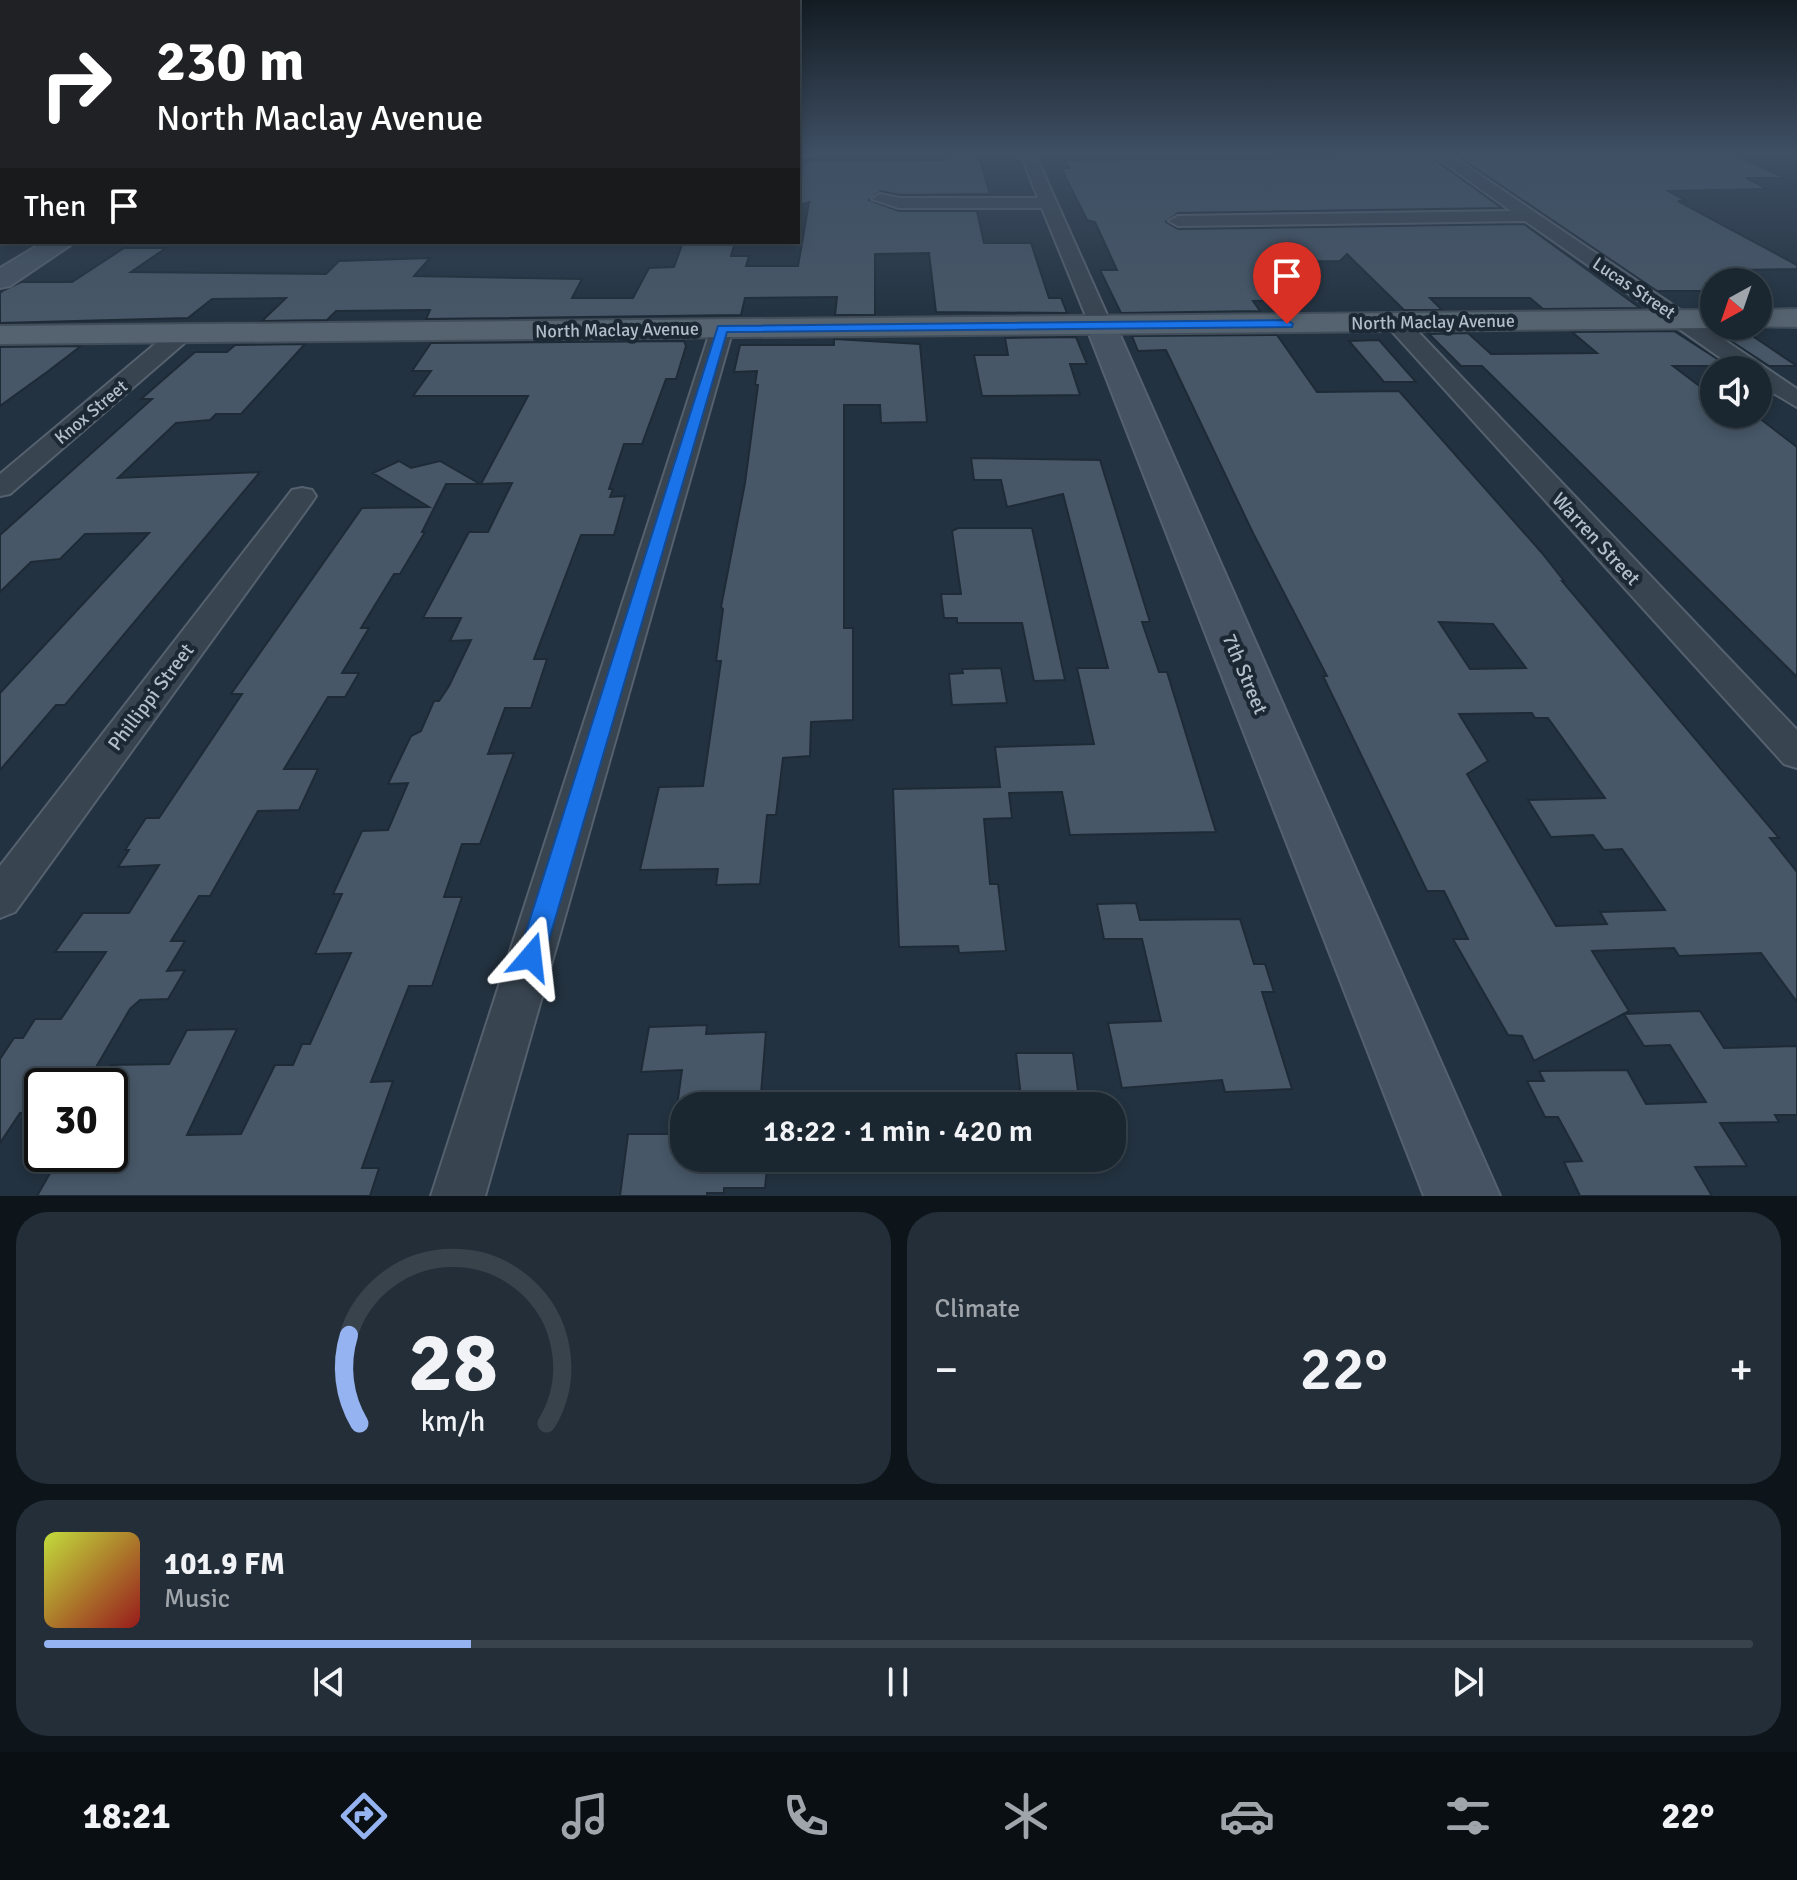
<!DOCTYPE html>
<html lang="en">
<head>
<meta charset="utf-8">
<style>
	body { margin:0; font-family:Signika,sans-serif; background:#232e38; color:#f1f3f6; height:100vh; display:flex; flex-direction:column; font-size:30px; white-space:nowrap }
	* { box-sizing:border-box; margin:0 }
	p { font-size:26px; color:#9fa5ab }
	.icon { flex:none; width:44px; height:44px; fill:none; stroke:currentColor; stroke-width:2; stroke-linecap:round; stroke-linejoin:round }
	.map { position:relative; height:1196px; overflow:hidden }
	.drawer { display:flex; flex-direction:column; gap:16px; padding:16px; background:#0e151a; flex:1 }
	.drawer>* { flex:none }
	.top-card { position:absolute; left:0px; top:0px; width:800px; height:244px; box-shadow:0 4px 12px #0003,0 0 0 2px #38434c; background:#202124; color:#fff; overflow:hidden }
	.needle { width:52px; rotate:220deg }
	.tools { position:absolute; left:1700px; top:268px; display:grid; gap:16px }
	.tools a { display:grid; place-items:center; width:72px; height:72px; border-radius:50%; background:#1a2630; box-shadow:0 4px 12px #0003,0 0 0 2px #38434c; font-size:40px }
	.speed { position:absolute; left:24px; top:1068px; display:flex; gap:16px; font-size:40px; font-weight:700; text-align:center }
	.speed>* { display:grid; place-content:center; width:104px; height:104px; border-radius:50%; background:#1a2630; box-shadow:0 4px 12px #0003,0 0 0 2px #38434c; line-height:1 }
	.speed .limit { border:4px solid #111; border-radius:12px; background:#fff; color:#111 }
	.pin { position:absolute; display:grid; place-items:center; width:68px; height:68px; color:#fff; margin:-82px -34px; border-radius:50% 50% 50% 0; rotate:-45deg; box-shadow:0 0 8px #0007 }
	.pin .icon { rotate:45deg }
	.me { position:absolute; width:88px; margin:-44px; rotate:17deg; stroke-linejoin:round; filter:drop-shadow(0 0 6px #0008) }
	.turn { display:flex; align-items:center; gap:28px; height:168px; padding:0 24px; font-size:36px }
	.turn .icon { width:104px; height:104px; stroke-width:2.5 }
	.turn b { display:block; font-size:56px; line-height:68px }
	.then { display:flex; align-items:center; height:76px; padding:0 24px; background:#0003; gap:16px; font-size:30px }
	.big { font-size:60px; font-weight:600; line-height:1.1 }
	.drawer .card { flex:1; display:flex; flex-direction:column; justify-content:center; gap:12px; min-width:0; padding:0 28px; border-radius:32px; background:#232e38 }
	.drawer .dial { align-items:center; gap:0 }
	.dial svg { height:208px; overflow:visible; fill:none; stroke:#38434c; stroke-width:7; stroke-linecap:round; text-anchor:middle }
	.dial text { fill:#f1f3f6; stroke:none }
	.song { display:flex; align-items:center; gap:24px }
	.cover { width:96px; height:96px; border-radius:12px; background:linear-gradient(135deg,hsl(70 70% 55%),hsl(0 70% 35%)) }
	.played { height:8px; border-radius:4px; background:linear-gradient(90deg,#95b2f1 25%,#38434c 25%) }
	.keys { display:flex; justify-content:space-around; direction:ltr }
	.heat { display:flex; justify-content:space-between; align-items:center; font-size:44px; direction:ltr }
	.drawer .tiles { flex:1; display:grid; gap:16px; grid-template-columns:1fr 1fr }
	.card:last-child { grid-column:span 2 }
	.trip { position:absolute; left:670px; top:1092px; width:456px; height:80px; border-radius:32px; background:#1a2630; box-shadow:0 4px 12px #0003,0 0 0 2px #38434c; font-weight:600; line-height:80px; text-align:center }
	.menu { display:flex; height:128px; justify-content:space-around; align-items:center; background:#0a0f13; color:#9fa5ab }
	.menu .icon { width:56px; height:56px }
	.menu .selected { color:#95b2f1 }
	.menu b { font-size:36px; color:#f1f3f6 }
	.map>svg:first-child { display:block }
</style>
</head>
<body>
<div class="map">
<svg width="1797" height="1196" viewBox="0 0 1797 1196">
	<rect width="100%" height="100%" fill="#233240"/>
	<g fill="#475767" stroke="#1e2b37" stroke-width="2" fill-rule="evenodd">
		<path d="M1736 156 1786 178H1746L1768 189 1668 191 1686 201H1678L1797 265V269L1743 270 1764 282H1714V291H1657L1459 157Z"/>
		<path d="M945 157H979L990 194 899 195 881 191 869 200 899 211H977L984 243H1031L1049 298H1061L1067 313 936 312 929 253 875 254V315H835L837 297 745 298 741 315 426 319 430 310 336 311 327 320 262 321 286 298 212 299 188 318 0 323V293L4 290 21 282H72L124 248H166L131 272 326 274 339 261 430 258 414 276 582 279 572 298H633L649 268 674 267 683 242H735L731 256H749L746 266H798L809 202 798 206 803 161 947 160Z"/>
		<path d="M1431 157 1502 208 1178 213 1166 222 1178 229 1524 224 1640 308 1543 309 1530 298H1430L1442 310H1404L1347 254 1340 261 1277 262 1309 300 1253 301 1260 311 1121 313 1100 270H1117L1095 222 1087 220 1061 168H1069L1065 160Z"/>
		<path d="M1674 331 1728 366H1673L1714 397V414H1754L1797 447V677L1482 366H1461L1429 334 1468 333 1491 354 1597 353 1572 332Z"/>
		<path d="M1277 335 1317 392 1399 391 1542 553 1564 581H1562L1779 838H1770L1797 872V1002L1761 953 1679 956 1674 948 1592 951 1629 1011 1534 1061 1522 1036 1508 1035 1453 939H1468L1444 891H1427L1323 676H1327L1253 533 1166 350 1138 351 1132 336ZM1439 622 1493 624 1526 668 1470 669ZM1532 713 1535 718H1548L1605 798 1528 800 1551 837 1593 835 1604 850 1622 849 1665 910 1600 912 1607 924 1556 926 1467 774 1488 761 1459 714Z"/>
		<path d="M1735 335H1751L1797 366H1769L1731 341Z"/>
		<path d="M1076 337 1087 364H1070L1080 395 982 396 974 355H1008L1005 338Z"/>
		<path d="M834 339 920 344 927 422 881 423 880 405H844V628H853V720L811 722 810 756 783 758 776 815H767L760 884 716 885 718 869 640 870 659 787 703 786 721 661H716L723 609 721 607 745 483 758 385H755L757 371 734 372 740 345H834Z"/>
		<path d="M1379 340 1416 382H1384L1349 341Z"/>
		<path d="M684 341 686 346 676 379H666L642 444H624L609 489H613L610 497 625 496 614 535H581L534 659H547L531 708H505L488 754 514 753 480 844H462L444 897H462L432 986H409L371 1082 393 1081 362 1168H379L370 1196H37L61 1154H110V1065L169 1064 187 1030 237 1029 187 1135 241 1134 275 1065H293L302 1044H310L351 953 315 954 342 894H333L362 831 388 830 408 783 388 784 411 736 421 731 434 701H439L449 686 471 640 450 641 461 618H423L469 532H488L512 483 481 484 528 396H413L431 371H412L431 343Z"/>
		<path d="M305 344 241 414H216L210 420 176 423 118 478 260 472 65 705H56L0 770V693L149 533 85 534 60 559 31 562 0 592V535L152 399H141L195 352H227L235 345Z"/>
		<path d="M81 346 47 372 0 406V347Z"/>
		<path d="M971 458 1100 460 1150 622H1142L1159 672H1167L1216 832 1070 835 1062 792 1009 793 1012 818 984 819 990 884H998L1006 951 959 953 958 946 899 947 893 789 1000 787 995 747 1094 744 1077 668H1108L1063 494 1007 507 1001 480H974Z"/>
		<path d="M399 461 411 468 440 461 480 484H446L422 532H425L400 574H394L361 628H369L342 673H359L345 697H328L284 769H318L299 810 258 811 210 896H199L171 941H185L167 971 185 970 168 999 140 1000 130 1009 85 1086H42V1098L33 1112 20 1113 0 1143V1059L14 1038H23L35 1019H61L106 952H55L83 913H129L159 865 118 867 129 850H125L146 818H159L242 694H231L362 508 429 507 373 473Z"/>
		<path d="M958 528H1032L1065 680 1034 681 1022 623H957V618H944L941 594H961L952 531Z"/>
		<path d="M1001 668 1007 703 952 705 949 674 963 673 962 669Z"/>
		<path d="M1136 903 1140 920 1240 919 1254 964H1265L1274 992H1262L1292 1089 1225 1092 1222 1080 1122 1088 1108 1023 1161 1021 1142 939H1104L1097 904Z"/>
		<path d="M1700 1011 1724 1048 1797 1046V1115H1775L1779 1122 1720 1123 1747 1166 1695 1167 1712 1196H1580L1564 1162 1582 1161 1558 1117H1545L1527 1081H1544L1539 1071 1627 1070 1646 1104 1706 1102 1670 1045 1644 1046 1624 1014Z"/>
		<path d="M707 1025 706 1034 766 1032 760 1106H677L682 1070 641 1072 649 1027Z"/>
		<path d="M1016 1053H1073L1080 1106H1022Z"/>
		<path d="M628 1134H684V1158H768L765 1188H724V1193H707V1196H620Z"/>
	</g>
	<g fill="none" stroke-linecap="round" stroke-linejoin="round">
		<g stroke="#55616e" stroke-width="4">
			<g id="street">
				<path d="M798 152H819L812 156H798Z"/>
				<path d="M1020 152H1034L1112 326 1109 331H1093L1090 326 1042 208H899L872 199 880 194 899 198H1038Z"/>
				<path d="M1429 152H1446L1797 389V407L1758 384V370H1738L1525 221 1178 226 1169 221 1178 216 1511 211Z"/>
				<path d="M1397 317 1405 318 1797 730V768L1784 764 1389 328 1386 323Z"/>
				<path d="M722 322 733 329 485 1196H431L711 329Z"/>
				<path d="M181 327 189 329 192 334 189 339 10 494 0 496V474L173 329Z"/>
				<path d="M302 488 312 490 316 496 312 502 15 912 0 918V866L292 490Z"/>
			</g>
		</g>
		<g stroke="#55616e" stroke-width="4">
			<g id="secondary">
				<path d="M44 242H75L10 286 0 288V268Z"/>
				<path d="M1101 317 1112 320 1116 326 1500 1196H1424L1086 326 1090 320Z"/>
			</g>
		</g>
		<g stroke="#414d59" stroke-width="4">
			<g id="primary">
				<path d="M1797 309V327L1751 326H1758V310Z"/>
				<path d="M1714 310V326H1721L1714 328 0 344V326Z"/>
			</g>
		</g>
		<use href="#street" fill="#384450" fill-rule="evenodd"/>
		<use href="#secondary" fill="#455363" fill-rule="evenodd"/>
		<use href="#primary" fill="#556370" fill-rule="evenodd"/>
	</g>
	<linearGradient id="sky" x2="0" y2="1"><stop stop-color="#131c23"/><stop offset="0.48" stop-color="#3f4f64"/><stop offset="1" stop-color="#3f4f64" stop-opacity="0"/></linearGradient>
	<rect width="1797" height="319" fill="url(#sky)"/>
	<path fill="#1a73e8" stroke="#114b97" stroke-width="2" d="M1287 320 1293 324 1292 327 727 332 544 957 540 965 531 969 522 965 518 957 718 326Z"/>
	<g text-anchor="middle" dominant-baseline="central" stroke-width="8" stroke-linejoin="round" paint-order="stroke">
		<g font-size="18" fill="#b4becb" stroke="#1c2935">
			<text transform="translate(1634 288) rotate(34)">Lucas Street</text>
			<text transform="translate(1433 322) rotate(-1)">North Maclay Avenue</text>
			<text transform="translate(617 330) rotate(-1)">North Maclay Avenue</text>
			<text transform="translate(91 412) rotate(-40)">Knox Street</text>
		</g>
		<g font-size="20" fill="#b4becb" stroke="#1c2935">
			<text transform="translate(1596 539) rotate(47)">Warren Street</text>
			<text transform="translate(1245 674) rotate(67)">7th Street</text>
			<text transform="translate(151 697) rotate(-53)">Phillippi Street</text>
		</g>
	</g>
</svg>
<div class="tools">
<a><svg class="needle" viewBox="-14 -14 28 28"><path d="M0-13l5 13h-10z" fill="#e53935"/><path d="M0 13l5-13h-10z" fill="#9fa5ab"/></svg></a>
<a><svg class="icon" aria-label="sound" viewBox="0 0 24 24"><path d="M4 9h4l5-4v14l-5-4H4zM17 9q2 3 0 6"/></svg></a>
</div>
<div class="speed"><div class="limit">30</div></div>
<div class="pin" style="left:1287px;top:324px;background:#d93025"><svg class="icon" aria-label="arrive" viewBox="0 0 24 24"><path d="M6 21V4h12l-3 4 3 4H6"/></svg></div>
<svg class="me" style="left:531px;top:957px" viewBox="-20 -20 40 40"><path d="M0-17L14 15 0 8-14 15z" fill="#1a73e8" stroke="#fff" stroke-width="4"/></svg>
<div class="trip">18:22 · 1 min · 420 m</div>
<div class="top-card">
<div class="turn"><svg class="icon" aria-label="right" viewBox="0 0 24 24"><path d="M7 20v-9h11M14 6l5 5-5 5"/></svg><div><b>230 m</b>North Maclay Avenue</div></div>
<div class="then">Then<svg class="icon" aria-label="arrive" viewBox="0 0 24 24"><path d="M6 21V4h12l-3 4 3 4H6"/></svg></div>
</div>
</div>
<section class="drawer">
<div class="tiles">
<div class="card dial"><svg viewBox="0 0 100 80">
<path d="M14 69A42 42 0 1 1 86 69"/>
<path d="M14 69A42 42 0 0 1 10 35" stroke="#95b2f1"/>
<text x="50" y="56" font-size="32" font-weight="700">28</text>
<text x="50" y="72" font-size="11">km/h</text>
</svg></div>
<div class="card"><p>Climate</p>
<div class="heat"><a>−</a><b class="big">22°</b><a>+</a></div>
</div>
<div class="card">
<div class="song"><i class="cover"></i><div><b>101.9 FM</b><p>Music</p></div></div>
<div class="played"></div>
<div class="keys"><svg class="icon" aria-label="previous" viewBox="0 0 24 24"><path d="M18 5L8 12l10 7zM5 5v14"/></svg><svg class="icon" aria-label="pause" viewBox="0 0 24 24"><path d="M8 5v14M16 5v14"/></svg><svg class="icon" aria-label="next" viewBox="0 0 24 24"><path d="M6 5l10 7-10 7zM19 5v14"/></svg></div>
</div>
</div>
</section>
<nav class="menu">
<b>18:21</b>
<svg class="icon selected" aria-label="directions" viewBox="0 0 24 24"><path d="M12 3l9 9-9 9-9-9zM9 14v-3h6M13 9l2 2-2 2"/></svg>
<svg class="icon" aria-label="music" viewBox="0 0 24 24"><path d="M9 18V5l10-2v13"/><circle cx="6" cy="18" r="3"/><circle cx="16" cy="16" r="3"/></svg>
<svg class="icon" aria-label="phone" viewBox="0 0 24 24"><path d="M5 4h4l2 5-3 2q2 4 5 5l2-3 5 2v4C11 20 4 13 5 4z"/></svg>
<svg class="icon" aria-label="climate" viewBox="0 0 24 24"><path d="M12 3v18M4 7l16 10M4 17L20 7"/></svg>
<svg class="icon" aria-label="car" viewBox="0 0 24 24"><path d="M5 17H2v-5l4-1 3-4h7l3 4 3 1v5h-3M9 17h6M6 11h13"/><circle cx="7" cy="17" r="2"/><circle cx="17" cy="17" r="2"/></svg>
<svg class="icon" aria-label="filters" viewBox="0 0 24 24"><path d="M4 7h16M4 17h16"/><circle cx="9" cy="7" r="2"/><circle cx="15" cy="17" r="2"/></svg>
<b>22°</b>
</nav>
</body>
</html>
